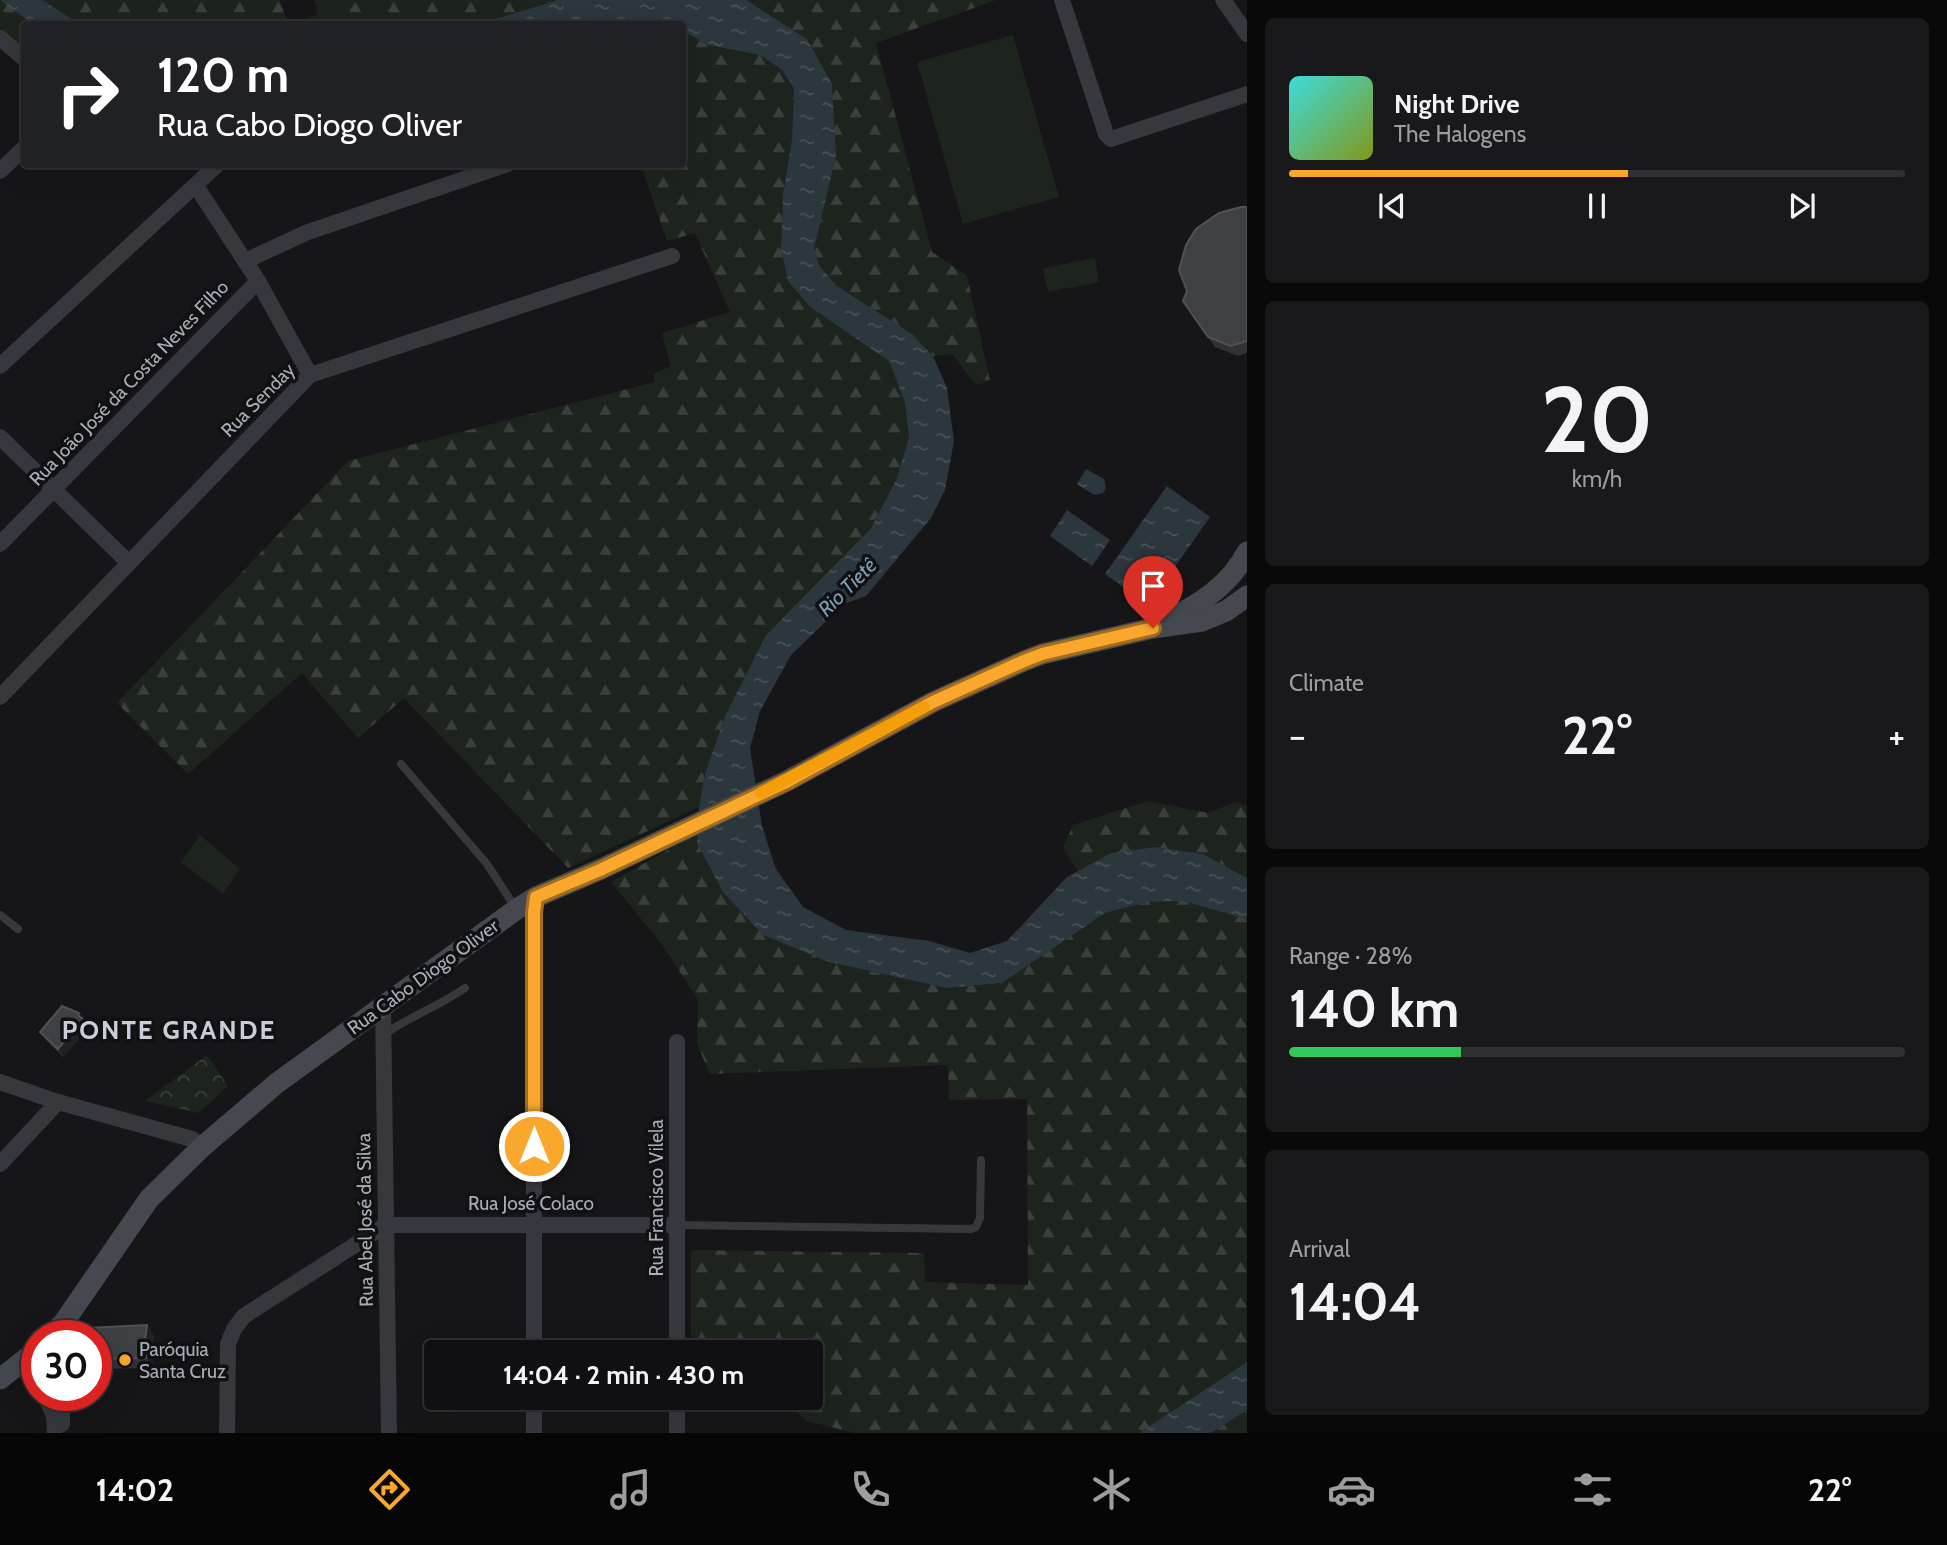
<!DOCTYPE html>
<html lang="en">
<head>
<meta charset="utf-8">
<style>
	body { margin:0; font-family:Cabin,sans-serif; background:#19191b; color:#f1f3f6; height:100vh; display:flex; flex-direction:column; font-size:26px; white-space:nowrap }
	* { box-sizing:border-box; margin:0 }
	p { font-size:23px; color:#9c9d9f }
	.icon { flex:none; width:38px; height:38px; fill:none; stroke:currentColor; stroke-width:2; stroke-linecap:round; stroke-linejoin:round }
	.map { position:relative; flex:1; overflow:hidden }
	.details { display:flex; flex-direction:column; gap:18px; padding:18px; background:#09090a; width:700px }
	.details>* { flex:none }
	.hud { position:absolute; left:21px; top:21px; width:665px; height:147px; border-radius:7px; box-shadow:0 7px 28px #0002,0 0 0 2px #303032; background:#202124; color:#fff; overflow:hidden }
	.speed { position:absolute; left:21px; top:1320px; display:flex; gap:14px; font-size:35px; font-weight:700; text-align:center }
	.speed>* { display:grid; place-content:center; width:91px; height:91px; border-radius:50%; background:#101012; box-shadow:0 7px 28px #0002,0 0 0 2px #303032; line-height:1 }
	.speed .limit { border:10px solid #d22; background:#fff; color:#111 }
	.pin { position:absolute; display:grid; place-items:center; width:60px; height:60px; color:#fff; margin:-72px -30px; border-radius:50% 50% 50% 0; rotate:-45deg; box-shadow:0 0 7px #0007 }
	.pin .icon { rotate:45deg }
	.me { position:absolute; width:77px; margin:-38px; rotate:0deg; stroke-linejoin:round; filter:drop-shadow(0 0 5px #0008) }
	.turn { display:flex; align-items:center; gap:24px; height:147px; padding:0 21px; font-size:32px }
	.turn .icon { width:91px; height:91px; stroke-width:2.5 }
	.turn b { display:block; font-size:49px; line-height:60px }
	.big { font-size:52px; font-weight:800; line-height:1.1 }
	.details .tile { flex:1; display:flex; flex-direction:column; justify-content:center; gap:10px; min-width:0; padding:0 24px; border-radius:10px; background:#19191b }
	.details .dial { align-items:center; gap:0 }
	.dial b { font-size:91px; line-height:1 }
	.song { display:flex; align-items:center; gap:21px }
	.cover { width:84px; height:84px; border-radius:10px; background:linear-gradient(135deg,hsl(180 70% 55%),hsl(70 70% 35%)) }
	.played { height:7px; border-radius:4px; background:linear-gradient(90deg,#f9a82d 55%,#303032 55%) }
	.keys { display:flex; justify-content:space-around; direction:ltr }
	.heat { display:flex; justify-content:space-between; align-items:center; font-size:38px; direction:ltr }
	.charge { height:10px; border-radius:5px; background:linear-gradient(90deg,#34c759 28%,#303032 0) }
	.trip { position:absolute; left:424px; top:1340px; width:399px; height:70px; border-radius:7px; background:#101012; box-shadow:0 7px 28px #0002,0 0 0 2px #303032; font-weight:800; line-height:70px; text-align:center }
	.tab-bar { display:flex; height:112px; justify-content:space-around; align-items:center; background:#060607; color:#9c9d9f }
	.tab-bar .icon { width:49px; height:49px }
	.tab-bar .active { color:#f9a82d }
	.tab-bar b { font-size:32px; color:#f1f3f6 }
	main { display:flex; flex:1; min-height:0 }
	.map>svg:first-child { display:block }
</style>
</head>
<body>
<main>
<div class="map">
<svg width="1247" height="1433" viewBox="0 0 1247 1433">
	<defs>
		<pattern id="forest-firs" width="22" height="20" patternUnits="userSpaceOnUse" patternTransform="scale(1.75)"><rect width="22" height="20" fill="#1c241d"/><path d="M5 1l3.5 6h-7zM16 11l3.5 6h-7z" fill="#3a413c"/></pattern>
		<pattern id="park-crowns" width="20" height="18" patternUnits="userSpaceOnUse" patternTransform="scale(1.75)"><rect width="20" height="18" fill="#1c241d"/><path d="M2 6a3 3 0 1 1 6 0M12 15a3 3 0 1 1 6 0" fill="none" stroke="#3a413c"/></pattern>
		<pattern id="water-ripples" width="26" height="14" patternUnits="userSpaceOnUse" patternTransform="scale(1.75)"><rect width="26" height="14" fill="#2c363d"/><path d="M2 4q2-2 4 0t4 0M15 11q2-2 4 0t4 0" fill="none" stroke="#485157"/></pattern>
	</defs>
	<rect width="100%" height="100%" fill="#161618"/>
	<g fill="#1c241d">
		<path d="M314 0H363L318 15Z"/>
		<path d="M1013 35 1059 197 963 224 917 62Z"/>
		<path d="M1095 258 1099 282 1048 292 1043 268Z"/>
		<path d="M200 835 240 869 223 894 181 862Z"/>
	</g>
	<g fill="url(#forest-firs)">
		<path d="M0 0 41 24H24V52L0 32Z"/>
		<path d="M42 0H280L288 24H80Z"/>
		<path d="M363 0H558L479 24H290Z"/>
		<path d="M746 0H996L876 43 932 252 967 276 990 381 976 385 952 354 933 356 912 334 837 286 820 267 814 249 836 155 769 16Z"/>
		<path d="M683 31 708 45 761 55 782 70 794 88 792 139 783 195 781 249 788 281 810 307 889 361 905 403 909 437 897 478 871 528 766 635 725 716 705 774 699 807 568 868 404 698 358 738 302 673 188 774 117 703 348 461 655 382 653 374 671 366 662 333 730 312 695 233 667 241 641 165 682 164Z"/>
		<path d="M1148 801 1208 813 1235 802 1247 806V878L1203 854 1111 853 1078 871 1063 848 1073 825Z"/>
		<path d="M698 833 829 962 946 988 1002 983 1105 913 1146 902 1183 901 1247 919V1362L1139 1433H855L807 1421 785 1401H692V1398H810V1353H691V1250L924 1253 925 1282 1028 1285 1027 1099 949 1100 948 1065 710 1074 697 1044 698 1000 664 947 611 882Z"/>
		<path d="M1247 1410V1433H1211Z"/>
	</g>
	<path fill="url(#park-crowns)" d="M207 1055 228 1086 199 1113 145 1101Z"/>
	<g fill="url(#water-ripples)">
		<path d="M0 0H42L80 24H33Z"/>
		<path d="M558 0H746L807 39 832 84 836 156 814 249 820 267 837 286 912 334 933 356 947 388 954 441 945 490 931 518 866 596 844 604 791 655 760 711 750 748 762 826 776 869 803 907 846 930 929 941 970 953 1007 941 1067 877 1111 853 1156 847 1203 854 1247 878V919L1183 901 1146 902 1105 913 1002 983 946 988 829 962 763 935 723 892 697 843 699 807 705 774 725 716 766 635 871 528 897 478 909 437 905 403 889 361 810 307 788 281 781 249 783 195 792 139 794 88 782 70 760 55 708 45 683 31 682 24 640 20 609 24H479Z"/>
		<path d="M1086 469 1104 479 1106 488 1103 493 1094 495 1077 484Z"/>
		<path d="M1167 486 1210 517 1148 605 1105 574Z"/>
		<path d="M1067 510 1110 540 1092 566 1050 536Z"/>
		<path d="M1247 1362V1410L1211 1433H1139Z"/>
	</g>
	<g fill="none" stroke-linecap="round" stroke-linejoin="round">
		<g stroke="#37383d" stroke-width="8">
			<path d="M401 764 487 864 515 907"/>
			<path d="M0 915 18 929"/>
			<path d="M383 1035C409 1017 439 1006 465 988"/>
			<path d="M676 1225 971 1229 976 1227 980 1218 981 1160"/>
		</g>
		<g stroke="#37383d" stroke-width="16">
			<path d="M1062 0 1106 134 1111 139 1247 94"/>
			<path d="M1223 0 1247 34"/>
			<path d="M0 38 24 58"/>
			<path d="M0 171 24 148"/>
			<path d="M196 186 258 281 310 375"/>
			<path d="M245 261 308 232 508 164"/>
			<path d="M0 366 218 164"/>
			<path d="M0 437 129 563"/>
			<path d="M0 544 258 281"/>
			<path d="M0 697 310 375 672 256"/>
			<path d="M383 1007 389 1433"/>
			<path d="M0 1082 58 1102 192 1139 202 1147"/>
			<path d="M0 1164 58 1102"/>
			<path d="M386 1225H676"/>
			<path d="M534 1353V912L536 897"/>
			<path d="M677 1353V1042"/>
			<path d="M22 1363 37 1383"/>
			<path d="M45 1395 54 1416 55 1433"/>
			<path d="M62 1395V1424"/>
			<path d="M677 1398V1433"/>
			<path d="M227 1433 228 1344 234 1329 244 1316 386 1225"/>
			<path d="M534 1433V1398"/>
		</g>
		<g stroke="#45484e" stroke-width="21">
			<path d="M1167 620C1200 604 1230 585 1247 552"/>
			<path d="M52 1335 64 1322 149 1199 202 1147 277 1083 517 909 536 897 599 870 787 781 933 702 1024 661 1042 654 1153 628 1202 621 1226 611 1247 596"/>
			<path d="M0 1379 37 1350"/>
		</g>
	</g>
	<g fill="#323236">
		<path d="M1247 207V353L1238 356 1215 347 1183 301Z"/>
		<path d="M79 1013 89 1027 63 1057 46 1040 40 1032Z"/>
		<path d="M147 1325 154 1335 152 1351 154 1368 96 1369V1335Z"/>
	</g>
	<g fill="#212124">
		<path d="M79 1013 89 1027 63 1057 58 1049Z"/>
		<path d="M147 1325 154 1335 152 1351 154 1368 146 1358 145 1340Z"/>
	</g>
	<g fill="#3f4044" stroke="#4f5156" stroke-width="2">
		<path d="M1241 207H1247V341L1231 346 1208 337 1183 301 1187 291 1179 270 1186 245 1196 229 1219 213Z"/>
		<path d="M62 1006 79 1013 78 1015 83 1019 58 1049 40 1032Z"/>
		<path d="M147 1325 145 1340 146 1358 96 1359V1335H86L87 1328Z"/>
	</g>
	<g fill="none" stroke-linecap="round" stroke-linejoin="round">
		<g stroke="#a26d1d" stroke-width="18">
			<path id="route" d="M534 1146V912L536 897 600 870 788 781 933 702 1024 661 1042 654 1153 628"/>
		</g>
		<use href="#route" stroke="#f9a82d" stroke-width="12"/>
		<path stroke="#f59e0b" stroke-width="12" d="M761 793 924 707"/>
	</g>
	<circle fill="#f9a82d" stroke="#111113" stroke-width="2.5" cx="125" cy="1360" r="7"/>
	<g text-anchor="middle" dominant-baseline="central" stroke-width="7" stroke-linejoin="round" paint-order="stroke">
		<g font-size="19" fill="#a8aeb9" stroke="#111113">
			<text transform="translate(129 383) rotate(-46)">Rua João José da Costa Neves Filho</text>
			<text transform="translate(258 400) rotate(-45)">Rua Senday</text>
			<text transform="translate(423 977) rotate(-36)">Rua Cabo Diogo Oliver</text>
			<text transform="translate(656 1198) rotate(-90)">Rua Francisco Vilela</text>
			<text x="531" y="1203">Rua José Colaco</text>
			<text transform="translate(365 1220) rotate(-91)">Rua Abel José da Silva</text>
		</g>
		<g font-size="19" fill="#a8aeb9" stroke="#111113" text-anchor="start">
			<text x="139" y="1349">Paróquia<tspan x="139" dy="22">Santa Cruz</tspan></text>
		</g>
		<g font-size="21" font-style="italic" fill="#7d9fb5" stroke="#111113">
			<text transform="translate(847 587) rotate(-45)">Rio Tietê</text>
		</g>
		<g font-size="26" font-weight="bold" letter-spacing="2" fill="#c9cdd5" stroke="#111113">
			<text x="169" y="1030">PONTE GRANDE</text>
		</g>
	</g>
</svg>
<div class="speed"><div class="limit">30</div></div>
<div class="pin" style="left:1153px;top:628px;background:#d93025"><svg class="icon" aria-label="arrive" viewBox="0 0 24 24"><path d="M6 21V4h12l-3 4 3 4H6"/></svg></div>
<svg class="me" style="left:534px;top:1146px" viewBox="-20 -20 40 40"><circle r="17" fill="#f9a82d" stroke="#fff" stroke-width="3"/><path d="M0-11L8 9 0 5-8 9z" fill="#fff"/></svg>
<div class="trip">14:04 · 2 min · 430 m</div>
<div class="hud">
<div class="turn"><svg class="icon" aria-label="right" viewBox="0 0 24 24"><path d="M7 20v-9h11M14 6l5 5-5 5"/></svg><div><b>120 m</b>Rua Cabo Diogo Oliver</div></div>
</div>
</div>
<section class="details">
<div class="tile">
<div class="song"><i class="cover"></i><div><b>Night Drive</b><p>The Halogens</p></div></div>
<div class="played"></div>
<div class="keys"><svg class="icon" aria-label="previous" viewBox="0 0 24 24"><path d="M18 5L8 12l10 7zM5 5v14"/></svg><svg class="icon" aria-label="pause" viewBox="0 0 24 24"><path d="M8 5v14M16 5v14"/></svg><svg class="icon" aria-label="next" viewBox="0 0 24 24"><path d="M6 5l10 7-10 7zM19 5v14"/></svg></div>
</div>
<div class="tile dial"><b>20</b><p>km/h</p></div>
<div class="tile"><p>Climate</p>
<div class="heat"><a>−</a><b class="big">22°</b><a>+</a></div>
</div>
<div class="tile"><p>Range · 28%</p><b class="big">140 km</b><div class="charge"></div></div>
<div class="tile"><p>Arrival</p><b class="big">14:04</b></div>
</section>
</main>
<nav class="tab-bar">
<b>14:02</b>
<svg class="icon active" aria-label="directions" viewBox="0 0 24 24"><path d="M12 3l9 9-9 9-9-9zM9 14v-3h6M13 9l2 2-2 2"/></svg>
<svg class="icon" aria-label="music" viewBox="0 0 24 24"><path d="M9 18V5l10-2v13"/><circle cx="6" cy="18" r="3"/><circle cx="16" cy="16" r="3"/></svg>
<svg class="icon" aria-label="phone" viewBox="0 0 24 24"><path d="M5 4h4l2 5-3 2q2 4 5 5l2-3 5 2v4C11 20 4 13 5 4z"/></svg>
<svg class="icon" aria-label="climate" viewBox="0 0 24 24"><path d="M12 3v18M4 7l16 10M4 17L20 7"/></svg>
<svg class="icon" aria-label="car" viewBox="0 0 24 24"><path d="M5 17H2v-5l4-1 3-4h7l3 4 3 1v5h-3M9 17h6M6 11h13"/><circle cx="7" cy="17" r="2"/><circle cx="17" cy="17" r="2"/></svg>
<svg class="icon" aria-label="filters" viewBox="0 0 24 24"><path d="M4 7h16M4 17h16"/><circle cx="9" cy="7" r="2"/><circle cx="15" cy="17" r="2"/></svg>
<b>22°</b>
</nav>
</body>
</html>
